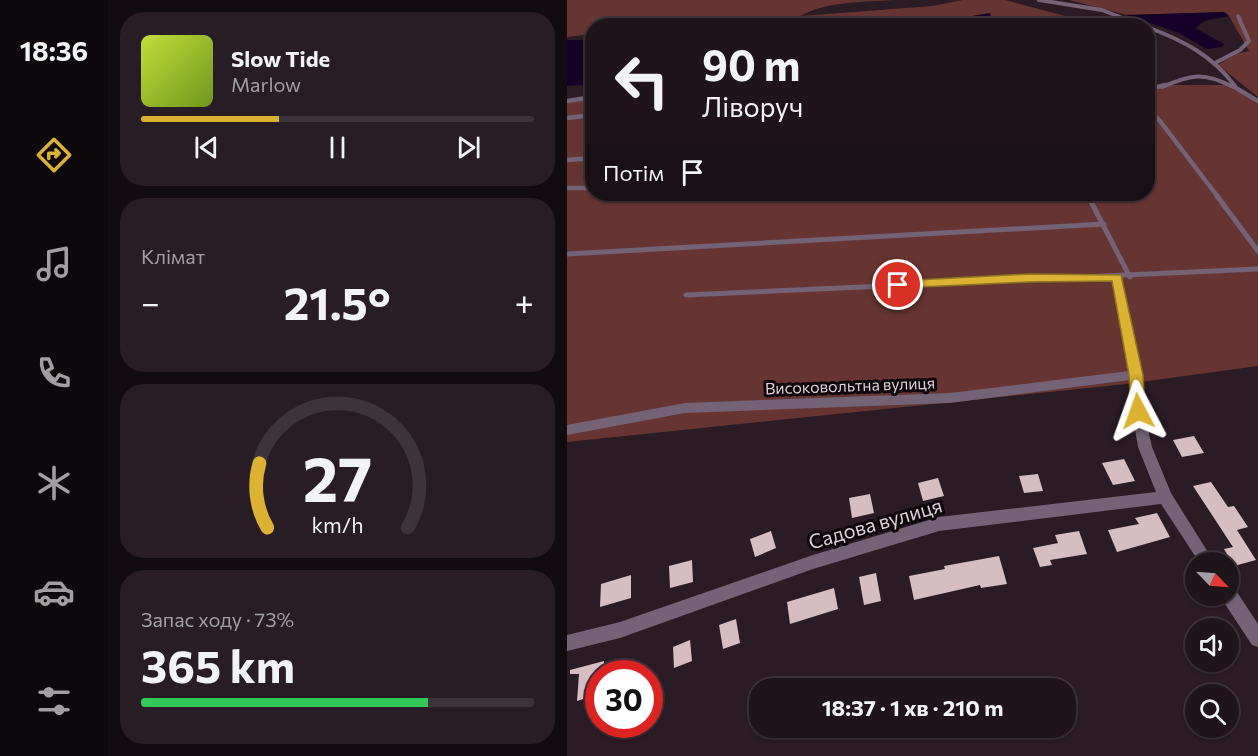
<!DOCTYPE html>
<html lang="uk">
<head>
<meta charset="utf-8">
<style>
	body { margin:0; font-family:Commissioner,sans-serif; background:#281d24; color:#f1f3f6; height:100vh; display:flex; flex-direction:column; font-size:22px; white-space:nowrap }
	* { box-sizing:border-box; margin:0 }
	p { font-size:20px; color:#a29ea3 }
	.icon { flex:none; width:33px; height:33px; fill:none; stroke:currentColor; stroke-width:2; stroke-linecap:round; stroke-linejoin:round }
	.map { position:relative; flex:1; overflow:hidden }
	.details { display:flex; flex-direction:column; gap:12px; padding:12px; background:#120b0f; width:459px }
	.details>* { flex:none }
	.hud { position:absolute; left:18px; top:18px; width:570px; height:183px; border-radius:24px; box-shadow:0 2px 4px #0004,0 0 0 2px #3d333a; background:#20141b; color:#f1f3f6; overflow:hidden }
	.needle { width:39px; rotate:115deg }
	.tools { position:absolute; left:618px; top:552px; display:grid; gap:12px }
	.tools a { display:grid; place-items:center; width:54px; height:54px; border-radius:50%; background:#20141b; box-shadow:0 2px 4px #0004,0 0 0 2px #3d333a; font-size:30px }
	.speed { position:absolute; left:18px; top:660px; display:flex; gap:12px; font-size:30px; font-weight:700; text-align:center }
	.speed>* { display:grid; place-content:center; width:78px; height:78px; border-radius:50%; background:#20141b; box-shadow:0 2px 4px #0004,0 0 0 2px #3d333a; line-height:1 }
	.speed .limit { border:9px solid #d22; background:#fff; color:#111 }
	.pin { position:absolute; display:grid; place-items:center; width:51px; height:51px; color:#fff; margin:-26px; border:3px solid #fff; border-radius:50%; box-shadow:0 2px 6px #0007 }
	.me { position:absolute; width:66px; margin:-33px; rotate:356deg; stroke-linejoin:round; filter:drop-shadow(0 0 4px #0008) }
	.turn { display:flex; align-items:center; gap:21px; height:126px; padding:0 18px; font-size:27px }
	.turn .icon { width:78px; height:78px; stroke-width:2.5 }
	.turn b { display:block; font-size:42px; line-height:51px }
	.then { display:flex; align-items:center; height:57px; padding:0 18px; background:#0003; gap:12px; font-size:22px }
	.big { font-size:45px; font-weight:700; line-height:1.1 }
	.details .widget { flex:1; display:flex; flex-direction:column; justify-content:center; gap:9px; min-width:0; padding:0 21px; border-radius:24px; background:#281d24 }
	.details .dial { align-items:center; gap:0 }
	.dial svg { height:156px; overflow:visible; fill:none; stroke:#3d333a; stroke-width:7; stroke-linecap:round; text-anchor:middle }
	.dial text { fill:#f1f3f6; stroke:none }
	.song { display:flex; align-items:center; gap:18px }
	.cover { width:72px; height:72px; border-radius:9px; background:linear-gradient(135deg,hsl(70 70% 55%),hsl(80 70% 35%)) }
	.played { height:6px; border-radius:3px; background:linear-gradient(90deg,#dcb233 35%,#3d333a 35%) }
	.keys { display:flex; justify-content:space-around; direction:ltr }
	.heat { display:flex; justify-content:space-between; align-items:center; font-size:33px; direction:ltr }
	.charge { height:9px; border-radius:4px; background:linear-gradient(90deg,#34c759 73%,#3d333a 0) }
	.trip { position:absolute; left:182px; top:678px; width:327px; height:60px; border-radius:24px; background:#20141b; box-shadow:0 2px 4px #0004,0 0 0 2px #3d333a; font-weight:700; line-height:60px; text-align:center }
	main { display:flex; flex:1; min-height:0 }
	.tab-bar { display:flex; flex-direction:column; width:108px; justify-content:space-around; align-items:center; background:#0d080b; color:#a29ea3 }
	.tab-bar .icon { width:42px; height:42px }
	.tab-bar .on { color:#dcb233 }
	.tab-bar b { font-size:27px; color:#f1f3f6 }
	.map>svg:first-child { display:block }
</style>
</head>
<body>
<main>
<nav class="tab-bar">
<b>18:36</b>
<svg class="icon on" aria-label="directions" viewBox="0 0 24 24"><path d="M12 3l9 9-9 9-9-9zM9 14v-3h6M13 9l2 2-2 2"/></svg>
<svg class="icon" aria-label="music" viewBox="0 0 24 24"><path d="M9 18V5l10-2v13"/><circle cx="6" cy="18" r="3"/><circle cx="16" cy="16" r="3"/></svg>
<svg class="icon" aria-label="phone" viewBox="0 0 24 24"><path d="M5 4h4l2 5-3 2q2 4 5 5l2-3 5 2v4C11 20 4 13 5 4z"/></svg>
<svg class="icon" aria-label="climate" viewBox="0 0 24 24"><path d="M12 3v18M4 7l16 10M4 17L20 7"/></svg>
<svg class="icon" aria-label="car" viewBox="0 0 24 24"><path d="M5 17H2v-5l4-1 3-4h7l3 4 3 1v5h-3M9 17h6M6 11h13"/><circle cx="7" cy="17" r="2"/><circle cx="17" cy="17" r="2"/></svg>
<svg class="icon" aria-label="filters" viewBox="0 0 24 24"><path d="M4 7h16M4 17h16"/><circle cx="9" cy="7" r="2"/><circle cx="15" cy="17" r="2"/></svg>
</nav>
<section class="details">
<div class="widget">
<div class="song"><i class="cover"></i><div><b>Slow Tide</b><p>Marlow</p></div></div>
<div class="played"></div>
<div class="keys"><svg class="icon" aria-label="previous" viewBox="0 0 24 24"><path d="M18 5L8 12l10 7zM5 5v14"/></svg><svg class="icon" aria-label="pause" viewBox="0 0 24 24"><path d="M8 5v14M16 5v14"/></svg><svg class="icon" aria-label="next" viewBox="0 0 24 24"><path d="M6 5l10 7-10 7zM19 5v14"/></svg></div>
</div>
<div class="widget"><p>Клімат</p>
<div class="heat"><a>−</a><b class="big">21.5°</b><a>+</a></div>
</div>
<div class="widget dial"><svg viewBox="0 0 100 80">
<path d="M14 69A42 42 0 1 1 86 69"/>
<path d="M14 69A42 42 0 0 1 10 36" stroke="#dcb233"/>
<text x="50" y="56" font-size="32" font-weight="700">27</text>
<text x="50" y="72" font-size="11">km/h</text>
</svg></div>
<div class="widget"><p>Запас ходу · 73%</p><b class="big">365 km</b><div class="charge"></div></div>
</section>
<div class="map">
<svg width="691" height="756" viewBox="0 0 691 756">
	<rect width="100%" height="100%" fill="#2a1b24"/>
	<g fill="#663531">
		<path d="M0 0H328C299 2 259 1 234 16L365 6 396 0H438L532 25H400L423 19V13L352 26H237L233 23 210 26H26L25 34 0 37Z"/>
		<path d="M502 0H691V97L651 65 669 54 682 51 662 16 657 12 560 15Z"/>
		<path d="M581 85H658L691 102V366L559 384 0 442V102L25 99 26 194H580Z"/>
	</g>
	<g fill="#140029">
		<path d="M657 12 662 16 637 21 628 28 657 44 654 47 640 49 612 33 560 15Z"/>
		<path d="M423 13 424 19 400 25H352Z"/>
		<path d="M0 40H25V84L0 86Z"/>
	</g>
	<g fill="#d5bdc2">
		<path d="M627 436 637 453 615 457 606 440Z"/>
		<path d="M557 459 568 481 546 485 535 463Z"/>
		<path d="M471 474 476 491 457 493 452 476Z"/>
		<path d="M371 478 377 496 356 501 351 483Z"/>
		<path d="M644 482 661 507 667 506 681 527 670 530 689 560 667 566 657 549 666 547 626 486Z"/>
		<path d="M303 494 307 513 285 518 282 498Z"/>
		<path d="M590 513 603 537 550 552 541 530 572 524 568 518Z"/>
		<path d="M204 531 209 548 188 557 183 539Z"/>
		<path d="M512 531 520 554 483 560 485 565 473 567 466 548 491 543 488 535Z"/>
		<path d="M432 556 440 584 414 588 413 585 347 600 342 576 378 569 377 566Z"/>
		<path d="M125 560 126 582 103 588 102 566Z"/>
		<path d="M309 573 314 601 297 605 292 577Z"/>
		<path d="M64 575V598L33 607 34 584Z"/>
		<path d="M267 588 271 609 223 624 220 602Z"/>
		<path d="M169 619 173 643 156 649 152 625Z"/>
		<path d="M123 640 125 661 107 668 106 647Z"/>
		<path d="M37 661 36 674H32V694L10 701 12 674H3V670Z"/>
	</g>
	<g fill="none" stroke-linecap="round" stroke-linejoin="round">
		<g stroke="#746377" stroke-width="4">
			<path d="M472 0 535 10 576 26"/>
			<path d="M580 27C615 40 645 55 668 86"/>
			<path d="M648 63 673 50 682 41 671 16"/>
			<path d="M595 87C625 75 636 71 666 87"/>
		</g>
		<g stroke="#746377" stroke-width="4.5">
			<path d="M664 85 691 101"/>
			<path d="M580 89 599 85"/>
			<path d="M0 101 26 97"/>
			<path d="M580 108 593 121 651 197"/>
			<path d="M0 118 26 115"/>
			<path d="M0 160 26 158"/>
			<path d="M0 188H26"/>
			<path d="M520 194 522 197"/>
		</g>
		<g stroke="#746377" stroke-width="5">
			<path d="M521 196 563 277"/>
			<path d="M650 196 691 251"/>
			<path d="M0 254 537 224"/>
			<path d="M119 295 691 269"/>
		</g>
		<g fill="#746377" fill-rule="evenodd">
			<path d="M550 274 555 277 575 375 577 411 585 447 604 493 647 562H632L594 504 372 531 246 569 53 638 0 651V635L53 622 246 555 372 517 589 492 571 447 565 411 563 380 383 403 118 413 0 435V425L118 403 383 393 562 371 545 277Z"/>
			<path d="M662 587 668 589 691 624V647L685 645 656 601 654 596H662Z"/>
		</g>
	</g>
	<path fill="#dcb233" stroke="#8f7421" stroke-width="1.5" d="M462 274 554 275 576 375 578 411 576 415H566L564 411 562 375 545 281 462 282 331 288 325 285 331 281Z"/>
	<g text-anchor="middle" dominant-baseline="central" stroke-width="6" stroke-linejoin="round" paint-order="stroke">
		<g font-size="16" fill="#dbd0d6" stroke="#0e080c">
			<text transform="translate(283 385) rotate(-2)">Високовольтна вулиця</text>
		</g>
		<g font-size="20" fill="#dbd0d6" stroke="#0e080c">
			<text transform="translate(308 523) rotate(-16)">Садова вулиця</text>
		</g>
	</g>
</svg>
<div class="tools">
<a><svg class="needle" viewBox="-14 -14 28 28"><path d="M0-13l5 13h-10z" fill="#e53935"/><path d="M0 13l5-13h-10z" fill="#a29ea3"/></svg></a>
<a><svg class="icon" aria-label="sound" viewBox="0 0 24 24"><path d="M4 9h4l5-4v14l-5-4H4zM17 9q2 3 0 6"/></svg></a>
<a><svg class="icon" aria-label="search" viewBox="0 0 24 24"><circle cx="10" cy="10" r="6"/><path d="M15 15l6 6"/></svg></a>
</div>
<div class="speed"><div class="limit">30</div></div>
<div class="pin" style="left:331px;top:285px;background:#d93025"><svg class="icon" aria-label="arrive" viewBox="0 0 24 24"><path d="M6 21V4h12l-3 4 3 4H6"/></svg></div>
<svg class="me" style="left:571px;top:411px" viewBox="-20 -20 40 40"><path d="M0-17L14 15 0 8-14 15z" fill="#dcb233" stroke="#fff" stroke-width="4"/></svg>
<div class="trip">18:37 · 1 хв · 210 m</div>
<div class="hud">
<div class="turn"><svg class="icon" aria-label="left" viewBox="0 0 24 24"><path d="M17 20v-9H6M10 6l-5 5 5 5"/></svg><div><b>90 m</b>Ліворуч</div></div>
<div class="then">Потім<svg class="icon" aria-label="arrive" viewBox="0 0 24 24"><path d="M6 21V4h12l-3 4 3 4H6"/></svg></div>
</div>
</div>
</main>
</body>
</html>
